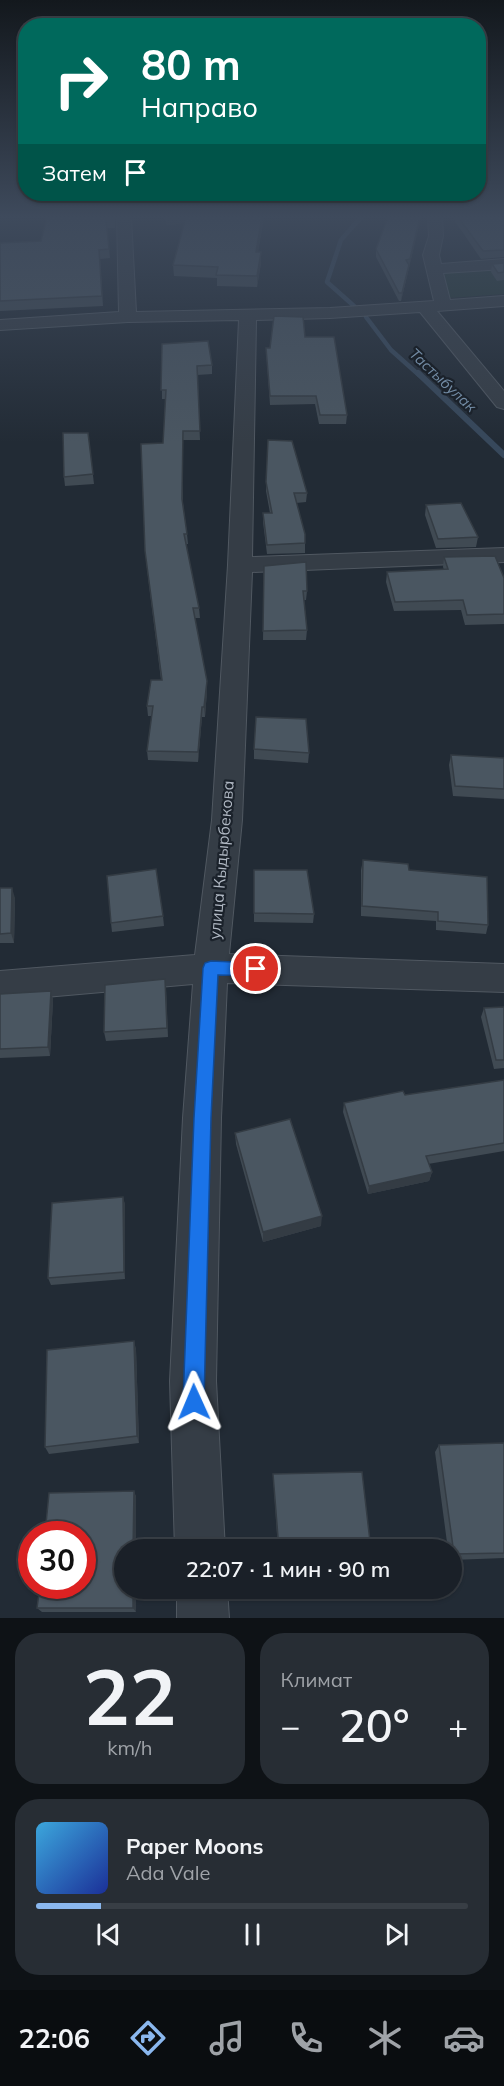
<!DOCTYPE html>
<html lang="ru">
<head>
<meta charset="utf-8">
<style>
	body { margin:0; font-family:Mulish,sans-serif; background:#272d34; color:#f1f3f6; height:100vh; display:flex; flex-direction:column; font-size:22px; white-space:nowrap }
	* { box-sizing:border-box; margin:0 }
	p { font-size:20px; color:#9fa3a8 }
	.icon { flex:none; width:33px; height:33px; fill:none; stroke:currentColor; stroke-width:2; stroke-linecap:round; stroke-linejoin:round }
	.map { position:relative; height:1618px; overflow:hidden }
	.side { display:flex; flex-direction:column; gap:15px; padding:15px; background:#0e1216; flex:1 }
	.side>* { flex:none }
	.guide { position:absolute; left:18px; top:18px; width:468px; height:183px; border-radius:24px; box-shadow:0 2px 4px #0004,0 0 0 2px #383e45; background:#00695c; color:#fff; overflow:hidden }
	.speed { position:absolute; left:18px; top:1521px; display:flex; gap:12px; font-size:30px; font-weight:700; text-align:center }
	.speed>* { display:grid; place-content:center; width:78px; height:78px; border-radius:50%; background:#1a2028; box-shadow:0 2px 4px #0004,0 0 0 2px #383e45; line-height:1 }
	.speed .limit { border:9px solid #d22; background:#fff; color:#111 }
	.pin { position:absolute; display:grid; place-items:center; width:51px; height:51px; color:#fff; margin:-26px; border:3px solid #fff; border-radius:50%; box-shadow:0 2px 6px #0007 }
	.me { position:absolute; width:66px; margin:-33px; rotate:359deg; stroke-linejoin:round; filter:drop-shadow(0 0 4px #0008) }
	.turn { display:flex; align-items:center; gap:21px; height:126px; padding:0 24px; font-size:27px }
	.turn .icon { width:78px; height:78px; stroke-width:2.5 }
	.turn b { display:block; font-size:42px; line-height:51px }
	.then { display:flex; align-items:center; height:57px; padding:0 24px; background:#0003; gap:12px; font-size:22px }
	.big { font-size:45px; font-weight:600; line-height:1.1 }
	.side .widget { flex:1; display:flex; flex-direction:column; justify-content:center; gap:9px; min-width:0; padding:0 21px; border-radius:24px; background:#272d34 }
	.side .dial { align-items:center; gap:0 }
	.dial b { font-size:78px; line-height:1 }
	.song { display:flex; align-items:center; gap:18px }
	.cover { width:72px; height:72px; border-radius:9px; background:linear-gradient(135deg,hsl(200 70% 55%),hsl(230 70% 35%)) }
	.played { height:6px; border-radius:3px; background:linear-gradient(90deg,#8ab7ee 15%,#383e45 15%) }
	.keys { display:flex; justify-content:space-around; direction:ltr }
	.heat { display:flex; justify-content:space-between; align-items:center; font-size:33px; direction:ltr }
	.side .tiles { flex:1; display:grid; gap:15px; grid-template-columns:1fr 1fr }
	.widget:last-child { grid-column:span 2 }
	.trip { position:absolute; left:114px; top:1539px; width:348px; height:60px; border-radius:30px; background:#1a2028; box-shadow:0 2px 4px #0004,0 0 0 2px #383e45; font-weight:600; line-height:60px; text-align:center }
	.dock { display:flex; height:96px; justify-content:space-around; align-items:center; background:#0a0d10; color:#9fa3a8 }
	.dock .icon { width:42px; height:42px }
	.dock .selected { color:#8ab7ee }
	.dock b { font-size:27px; color:#f1f3f6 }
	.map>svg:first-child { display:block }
</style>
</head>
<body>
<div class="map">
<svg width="504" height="1618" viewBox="0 0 504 1618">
	<rect width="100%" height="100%" fill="#222b35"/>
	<path fill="#253837" d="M504 267V294L449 298 444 277 446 271Z"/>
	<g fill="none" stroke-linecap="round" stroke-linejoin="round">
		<g stroke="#37485b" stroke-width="4.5">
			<path d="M354 306 327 282 341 240 361 217"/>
			<path d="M366 317 391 350 419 375"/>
		</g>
		<path stroke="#37485b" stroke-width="6" d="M418 373 504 455"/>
		<g stroke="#505861" stroke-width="2">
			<g id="minor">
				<path d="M117 217H131L136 312 330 308 434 301 423 255 429 236 428 217H442L443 236 439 255 441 264 504 259V269L443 273 450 300 504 296V306L437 311 504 391V409L497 407 420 312 330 318 256 320 252 557 504 548V562L252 572 242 820 229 954 504 964V992L227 983 221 1118 216 1381 225 1550H175L170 1381 183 1118 193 984 0 1001V971L195 955 212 820 228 565 239 320 128 322 0 330V320L119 312Z"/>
				<path d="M177 1588H227L229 1618H177Z"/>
			</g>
		</g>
		<use href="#minor" fill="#353d46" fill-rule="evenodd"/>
	</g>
	<g fill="#404a53">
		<path d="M47 217H115V228H107L110 258 100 259 103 306 0 311V243L41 241Z"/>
		<path d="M164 217H264L258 252H261V263L257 287 217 286V278L174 276 173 265 184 223 167 225Z"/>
		<path d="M388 217H421L401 301H399L376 257V249Z"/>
		<path d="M452 217H504V257L481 259Z"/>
		<path d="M504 263V280L497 281 491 272 492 264Z"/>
		<path d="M305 337 347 415 346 424H319L315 404 270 405 266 348H270Z"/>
		<path d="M162 344 212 365V374L197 375 200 440H183V503L187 534 188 544H186L199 608 200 618H195L207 691 205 717H202L198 762 148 760 147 751 152 716H148L147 706 161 680 146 561 163 443 166 399H162Z"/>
		<path d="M88 433 94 484 65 486 64 477Z"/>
		<path d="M268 440 307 493 306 502 296 503 305 543V553L267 554 263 522V513H270L266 491Z"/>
		<path d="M426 505 478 537 476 547 436 548 425 515Z"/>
		<path d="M444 557 504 578V624L465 625 461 610 394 611 386 582 387 572 444 570 443 567Z"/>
		<path d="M264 566 307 591 306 600H304L307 630 306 640H263Z"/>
		<path d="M254 749 309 753 308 763 254 759Z"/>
		<path d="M451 755 504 758V799L453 796 449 765Z"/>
		<path d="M363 860 409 870 488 925 486 934 436 930V921L361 916V870Z"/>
		<path d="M254 870 314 914 313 923 254 922Z"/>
		<path d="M0 888 15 898 14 943H0Z"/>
		<path d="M163 916 164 926 112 932 111 923Z"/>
		<path d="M166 989 168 1037 106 1041 104 1032Z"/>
		<path d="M51 991 53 1000 50 1056 0 1058V994Z"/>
		<path d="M504 1007V1068L494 1069 481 1017 484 1008Z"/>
		<path d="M504 1080V1151L428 1164 432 1172 429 1181 368 1194 343 1112 344 1103 405 1095Z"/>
		<path d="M235 1133 321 1226 263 1242 236 1144Z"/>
		<path d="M123 1197 125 1205V1279L51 1285 48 1278Z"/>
		<path d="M134 1341 136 1350 139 1443 49 1454 45 1447Z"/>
		<path d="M504 1443V1558L452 1560V1550H448L435 1452 439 1445Z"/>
		<path d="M273 1474 371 1550H278Z"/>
		<path d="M134 1491 136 1497V1550H124L136 1612H42L37 1608Z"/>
	</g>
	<g fill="#343c44">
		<path d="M167 217H187L188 223 167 225Z"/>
		<path d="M262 217H264L256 262V252Z"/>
		<path d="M420 217H421L409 267 410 259Z"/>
		<path d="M261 252V263L257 287V276Z"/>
		<path d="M409 265 408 272 401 301 402 293Z"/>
		<path d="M207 681V691L205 717 204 707Z"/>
		<path d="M202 707V717L198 762V752Z"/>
		<path d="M12 888 15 898 14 943 11 933Z"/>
		<path d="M51 991 53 1000 50 1056 48 1047Z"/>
		<path d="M432 1172 429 1181 368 1194 369 1186Z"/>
		<path d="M123 1197 125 1205V1279L124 1272Z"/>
		<path d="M322 1216 321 1226 263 1242V1232Z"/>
		<path d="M134 1341 136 1350 139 1443 137 1436Z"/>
		<path d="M134 1491 136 1497V1550H133Z"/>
		<path d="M133 1588H136V1612L133 1608Z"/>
	</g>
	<g fill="#4a5661" stroke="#343c44" stroke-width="1.5">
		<path d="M47 217H114V219H106L109 249 99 250 102 296 0 301V243L41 241Z"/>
		<path d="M186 217H262L256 252H261L257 276 216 275 218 267 173 265Z"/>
		<path d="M388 217H420L410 259 406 260 409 265 402 293H399L376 249Z"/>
		<path d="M458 217H504V250L483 251Z"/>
		<path d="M504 263V272L498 273 492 264Z"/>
		<path d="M274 316 303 317 305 337H334L347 415H320L316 396H270L266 348H270Z"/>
		<path d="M208 341 212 365 197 366 200 431H183L182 499 187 534H184L199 608H193L207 681 204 707H202L198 752 147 751 153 706H147L151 680H162L145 551 141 444 163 443 166 390H161L162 344Z"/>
		<path d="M63 433H88L93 474 64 477Z"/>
		<path d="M268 440 292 441 307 493H294L305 534V543L267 545 263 513H272L266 482Z"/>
		<path d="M461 503 478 537 438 539 426 505Z"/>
		<path d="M495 556 504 578V614L467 615 463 600 395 602 387 572 448 569 444 557Z"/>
		<path d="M306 562 307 591H303L307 630 263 631 264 566Z"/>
		<path d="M256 717 306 719 309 753 254 749Z"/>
		<path d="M451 755 504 758V789L455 786Z"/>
		<path d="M363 860 408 864 409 870 487 877 488 925 438 921V912L362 906Z"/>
		<path d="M156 869 163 916 111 923 107 876Z"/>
		<path d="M254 870H307L314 914 254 913Z"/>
		<path d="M0 888H12L11 933 0 934Z"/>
		<path d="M165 979 167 1028 104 1032 105 985Z"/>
		<path d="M51 991 48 1047 0 1049V994Z"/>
		<path d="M504 1007V1060H496L484 1008Z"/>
		<path d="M504 1080V1143L426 1156 432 1172 369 1186 344 1103 403 1091 405 1095Z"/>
		<path d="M290 1119 322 1216 263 1232 235 1133Z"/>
		<path d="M123 1197 124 1272 48 1278 52 1203Z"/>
		<path d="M134 1341 137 1436 45 1447 47 1350Z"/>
		<path d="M504 1443V1553L454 1554 439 1445Z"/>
		<path d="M362 1472 371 1550H279L273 1474Z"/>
		<path d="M134 1491 133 1550H124V1588H133V1608H37L40 1586H82V1534H45L49 1493Z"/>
	</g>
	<linearGradient id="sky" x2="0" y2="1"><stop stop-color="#13181d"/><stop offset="0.49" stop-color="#3e4a5c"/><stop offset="1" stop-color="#3e4a5c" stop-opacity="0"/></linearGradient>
	<rect width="504" height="443" fill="url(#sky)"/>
	<path fill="#1a73e8" stroke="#114b97" stroke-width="1.5" d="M211 961 256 963 261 965 264 969 261 974 256 976 218 975 211 1118 204 1402 201 1409 194 1412 186 1409 183 1402 194 1118 203 968 205 963Z"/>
	<g text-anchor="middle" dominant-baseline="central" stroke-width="4.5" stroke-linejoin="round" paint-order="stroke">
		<g font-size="15" font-style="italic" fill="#728ba4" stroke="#1b222b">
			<text transform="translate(443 380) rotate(43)">Тастыбулак</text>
		</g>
		<g font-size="16" fill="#b0b8c3" stroke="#1b222b">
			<text transform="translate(221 860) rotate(-85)">улица Кыдырбекова</text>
		</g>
	</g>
</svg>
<div class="speed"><div class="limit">30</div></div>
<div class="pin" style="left:256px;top:969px;background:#d93025"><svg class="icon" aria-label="arrive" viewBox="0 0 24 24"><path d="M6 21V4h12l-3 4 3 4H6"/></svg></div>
<svg class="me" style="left:194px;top:1402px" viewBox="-20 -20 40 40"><path d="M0-17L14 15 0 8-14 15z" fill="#1a73e8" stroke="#fff" stroke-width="4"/></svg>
<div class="trip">22:07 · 1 мин · 90 m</div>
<div class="guide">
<div class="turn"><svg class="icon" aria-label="right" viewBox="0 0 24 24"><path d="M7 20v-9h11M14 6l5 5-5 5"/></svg><div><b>80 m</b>Направо</div></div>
<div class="then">Затем<svg class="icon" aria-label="arrive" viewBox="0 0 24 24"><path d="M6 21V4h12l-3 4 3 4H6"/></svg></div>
</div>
</div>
<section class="side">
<div class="tiles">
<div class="widget dial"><b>22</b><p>km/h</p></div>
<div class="widget"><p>Климат</p>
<div class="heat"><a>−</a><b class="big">20°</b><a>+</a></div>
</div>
<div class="widget">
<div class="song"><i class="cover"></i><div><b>Paper Moons</b><p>Ada Vale</p></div></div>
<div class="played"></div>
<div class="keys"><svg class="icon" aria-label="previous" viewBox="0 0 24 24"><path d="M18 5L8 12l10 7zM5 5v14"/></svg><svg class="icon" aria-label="pause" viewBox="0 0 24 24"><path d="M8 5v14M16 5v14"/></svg><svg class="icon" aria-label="next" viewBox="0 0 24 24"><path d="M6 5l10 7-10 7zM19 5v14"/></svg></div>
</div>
</div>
</section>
<nav class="dock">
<b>22:06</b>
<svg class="icon selected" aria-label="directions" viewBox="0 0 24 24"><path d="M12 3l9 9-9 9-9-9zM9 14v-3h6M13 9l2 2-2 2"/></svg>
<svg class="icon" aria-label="music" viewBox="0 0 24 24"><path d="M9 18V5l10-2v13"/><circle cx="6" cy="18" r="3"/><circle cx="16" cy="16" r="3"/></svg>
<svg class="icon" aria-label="phone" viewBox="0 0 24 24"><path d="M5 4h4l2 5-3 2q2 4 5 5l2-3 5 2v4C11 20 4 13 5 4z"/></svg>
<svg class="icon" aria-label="climate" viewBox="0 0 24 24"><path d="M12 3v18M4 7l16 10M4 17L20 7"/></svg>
<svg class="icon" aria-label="car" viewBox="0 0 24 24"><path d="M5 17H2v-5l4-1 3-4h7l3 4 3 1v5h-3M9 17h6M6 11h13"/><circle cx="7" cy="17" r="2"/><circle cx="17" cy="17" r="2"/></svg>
</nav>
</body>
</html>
